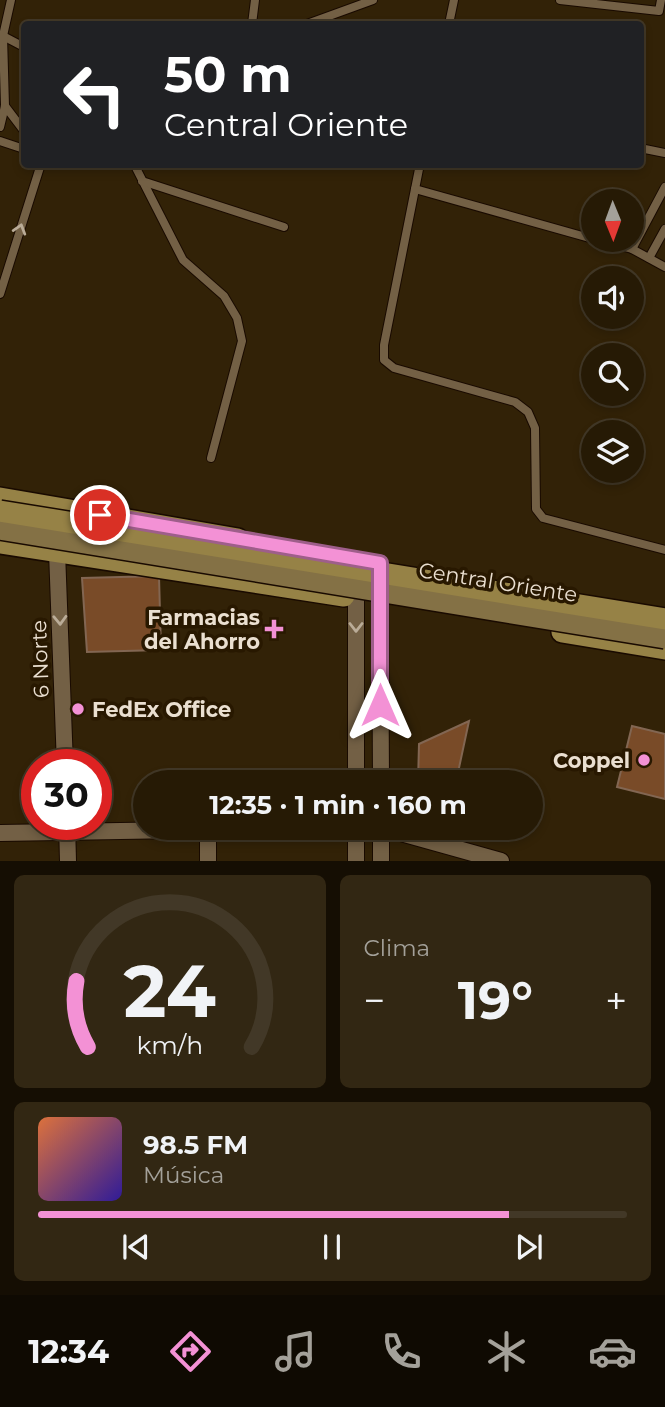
<!DOCTYPE html>
<html lang="es">
<head>
<meta charset="utf-8">
<style>
	body { margin:0; font-family:Montserrat,sans-serif; background:#322713; color:#f1f3f6; height:100vh; display:flex; flex-direction:column; font-size:26px; white-space:nowrap }
	* { box-sizing:border-box; margin:0 }
	p { font-size:23px; color:#a4a19a }
	.icon { flex:none; width:38px; height:38px; fill:none; stroke:currentColor; stroke-width:2; stroke-linecap:round; stroke-linejoin:round }
	.map { position:relative; height:861px; overflow:hidden }
	.sheet { display:flex; flex-direction:column; gap:14px; padding:14px; background:#150e03; flex:1 }
	.sheet>* { flex:none }
	.guide { position:absolute; left:21px; top:21px; width:623px; height:147px; border-radius:7px; box-shadow:0 4px 10px #0003,0 0 0 2px #423827; background:#202124; color:#fff; overflow:hidden }
	.needle { width:46px; rotate:179deg }
	.fabs { position:absolute; left:581px; top:189px; display:grid; gap:14px }
	.fabs a { display:grid; place-items:center; width:63px; height:63px; border-radius:50%; background:#261a05; box-shadow:0 4px 10px #0003,0 0 0 2px #423827; font-size:35px }
	.speed { position:absolute; left:21px; top:749px; display:flex; gap:14px; font-size:35px; font-weight:700; text-align:center }
	.speed>* { display:grid; place-content:center; width:91px; height:91px; border-radius:50%; background:#261a05; box-shadow:0 4px 10px #0003,0 0 0 2px #423827; line-height:1 }
	.speed .limit { border:10px solid #d22; background:#fff; color:#111 }
	.pin { position:absolute; display:grid; place-items:center; width:60px; height:60px; color:#fff; margin:-30px; border:4px solid #fff; border-radius:50%; box-shadow:0 2px 7px #0007 }
	.me { position:absolute; width:77px; margin:-38px; rotate:0deg; stroke-linejoin:round; filter:drop-shadow(0 0 5px #0008) }
	.turn { display:flex; align-items:center; gap:24px; height:147px; padding:0 28px; font-size:32px }
	.turn .icon { width:91px; height:91px; stroke-width:2.5 }
	.turn b { display:block; font-size:49px; line-height:60px }
	.big { font-size:52px; font-weight:700; line-height:1.1 }
	.sheet .widget { flex:1; display:flex; flex-direction:column; justify-content:center; gap:10px; min-width:0; padding:0 24px; border-radius:10px; background:#322713 }
	.sheet .dial { align-items:center; gap:0 }
	.dial svg { height:182px; overflow:visible; fill:none; stroke:#423827; stroke-width:7; stroke-linecap:round; text-anchor:middle }
	.dial text { fill:#f1f3f6; stroke:none }
	.song { display:flex; align-items:center; gap:21px }
	.cover { width:84px; height:84px; border-radius:10px; background:linear-gradient(135deg,hsl(20 70% 55%),hsl(250 70% 35%)) }
	.played { height:7px; border-radius:4px; background:linear-gradient(90deg,#f391d5 80%,#423827 80%) }
	.keys { display:flex; justify-content:space-around; direction:ltr }
	.heat { display:flex; justify-content:space-between; align-items:center; font-size:38px; direction:ltr }
	.sheet .tiles { flex:1; display:grid; gap:14px; grid-template-columns:1fr 1fr }
	.widget:last-child { grid-column:span 2 }
	.trip { position:absolute; left:133px; top:770px; width:410px; height:70px; border-radius:35px; background:#261a05; box-shadow:0 4px 10px #0003,0 0 0 2px #423827; font-weight:700; line-height:70px; text-align:center }
	.menu { display:flex; height:112px; justify-content:space-around; align-items:center; background:#0f0a02; color:#a4a19a }
	.menu .icon { width:49px; height:49px }
	.menu .selected { color:#f391d5 }
	.menu b { font-size:32px; color:#f1f3f6 }
	.map>svg:first-child { display:block }
</style>
</head>
<body>
<div class="map">
<svg width="665" height="861" viewBox="0 0 665 861">
	<rect width="100%" height="100%" fill="#322207"/>
	<g fill="#794b28" stroke="#826652" stroke-width="2">
		<path d="M159 576 161 650 87 652 82 578Z"/>
		<path d="M469 721 456 782H418L419 744Z"/>
		<path d="M632 726 665 734V799L617 787Z"/>
	</g>
	<g fill="none" stroke-linecap="round" stroke-linejoin="round">
		<g stroke="#190a00" stroke-width="10">
			<g id="lane">
				<path d="M560 0 659 11 661 0"/>
				<path d="M252 24 255 0"/>
				<path d="M307 24 373 0"/>
				<path d="M449 24 454 0"/>
				<path d="M3 36 24 47"/>
				<path d="M5 106 24 131"/>
				<path d="M0 127 5 106 3 36 11 0"/>
				<path d="M0 141 24 149"/>
				<path d="M640 148 665 153"/>
				<path d="M134 164 183 260 224 296 237 318 242 341 211 458"/>
				<path d="M420 164 384 345V360L394 368 515 402 528 412 535 428 536 509 543 518 665 550"/>
				<path d="M142 181 284 227"/>
				<path d="M415 189 593 239"/>
				<path d="M597 240 632 249 665 267"/>
				<path d="M632 249 665 187"/>
				<path d="M649 258 665 229"/>
				<path d="M0 294 41 164"/>
			</g>
		</g>
		<g stroke="#190a00" stroke-width="18">
			<g id="street">
				<path d="M57 552 65 765"/>
				<path d="M356 578V782"/>
				<path d="M380 582 381 782"/>
				<path d="M67 824 68 861"/>
				<path d="M356 828V861"/>
				<path d="M381 828V861"/>
				<path d="M383 828 501 861"/>
				<path d="M208 830V861"/>
				<path d="M0 833 306 828"/>
			</g>
		</g>
		<g stroke="#190a00" stroke-width="24">
			<g id="primary">
				<path d="M0 498 238 539"/>
				<path d="M0 543 344 596"/>
				<path d="M562 632 665 649"/>
			</g>
		</g>
		<use href="#lane" stroke="#736045" stroke-width="8"/>
		<use href="#street" stroke="#736045" stroke-width="16"/>
		<use href="#primary" stroke="#968246" stroke-width="21"/>
		<g stroke="#190a00" stroke-width="24" stroke-linecap="butt">
			<path id="secondary-bridge" d="M0 529 665 638"/>
		</g>
		<g stroke="#190a00" stroke-width="24" stroke-linecap="butt">
			<path id="primary-bridge" d="M0 511 665 619"/>
		</g>
		<use href="#secondary-bridge" stroke="#847145" stroke-width="21"/>
		<use href="#primary-bridge" stroke="#968246" stroke-width="21"/>
	</g>
	<defs><path id="oneway-chevron" d="M-2-3.5L2.5 0L-2 3.5" fill="none" stroke-width="1.6" stroke-linecap="round" stroke-linejoin="round" transform="scale(1.75)"/></defs>
	<g stroke="#baac98">
		<use href="#oneway-chevron" transform="translate(20 229) rotate(-73)"/>
		<use href="#oneway-chevron" transform="translate(60 620) rotate(88)"/>
		<use href="#oneway-chevron" transform="translate(356 627) rotate(90)"/>
	</g>
	<g fill="none" stroke-linecap="round" stroke-linejoin="round">
		<g stroke="#9e5e8a" stroke-width="18">
			<path id="route" d="M100 515 380 563V705"/>
		</g>
		<use href="#route" stroke="#f391d5" stroke-width="12"/>
	</g>
	<g fill="#f391d5" stroke="#281800" stroke-width="2.5">
		<path d="M270.5 618.5h7v7h7v7h-7v7h-7v-7h-7v-7h7z"/>
		<circle cx="78" cy="709" r="7"/>
		<circle cx="644" cy="760" r="7"/>
	</g>
	<g text-anchor="middle" dominant-baseline="central" stroke-width="7" stroke-linejoin="round" paint-order="stroke">
		<g font-size="21" fill="#eadfd0" stroke="#281800">
			<text transform="translate(498 582) rotate(9)">Central Oriente</text>
			<text transform="translate(40 659) rotate(-92)">6 Norte</text>
		</g>
		<g font-size="21" font-weight="bold" fill="#eadfd0" stroke="#281800" text-anchor="end">
			<text x="260" y="617">Farmacias<tspan x="260" dy="24">del Ahorro</tspan></text>
			<text x="92" y="709" text-anchor="start">FedEx Office</text>
			<text x="630" y="760">Coppel</text>
		</g>
	</g>
</svg>
<div class="fabs">
<a><svg class="needle" viewBox="-14 -14 28 28"><path d="M0-13l5 13h-10z" fill="#e53935"/><path d="M0 13l5-13h-10z" fill="#a4a19a"/></svg></a>
<a><svg class="icon" aria-label="sound" viewBox="0 0 24 24"><path d="M4 9h4l5-4v14l-5-4H4zM17 9q2 3 0 6"/></svg></a>
<a><svg class="icon" aria-label="search" viewBox="0 0 24 24"><circle cx="10" cy="10" r="6"/><path d="M15 15l6 6"/></svg></a>
<a><svg class="icon" aria-label="layers" viewBox="0 0 24 24"><path d="M12 4l9 5-9 5-9-5zM3 14l9 5 9-5"/></svg></a>
</div>
<div class="speed"><div class="limit">30</div></div>
<div class="pin" style="left:100px;top:515px;background:#d93025"><svg class="icon" aria-label="arrive" viewBox="0 0 24 24"><path d="M6 21V4h12l-3 4 3 4H6"/></svg></div>
<svg class="me" style="left:380px;top:705px" viewBox="-20 -20 40 40"><path d="M0-17L14 15 0 8-14 15z" fill="#f391d5" stroke="#fff" stroke-width="4"/></svg>
<div class="trip">12:35 · 1 min · 160 m</div>
<div class="guide">
<div class="turn"><svg class="icon" aria-label="left" viewBox="0 0 24 24"><path d="M17 20v-9H6M10 6l-5 5 5 5"/></svg><div><b>50 m</b>Central Oriente</div></div>
</div>
</div>
<section class="sheet">
<div class="tiles">
<div class="widget dial"><svg viewBox="0 0 100 80">
<path d="M14 69A42 42 0 1 1 86 69"/>
<path d="M14 69A42 42 0 0 1 9 40" stroke="#f391d5"/>
<text x="50" y="56" font-size="32" font-weight="700">24</text>
<text x="50" y="72" font-size="11">km/h</text>
</svg></div>
<div class="widget"><p>Clima</p>
<div class="heat"><a>−</a><b class="big">19°</b><a>+</a></div>
</div>
<div class="widget">
<div class="song"><i class="cover"></i><div><b>98.5 FM</b><p>Música</p></div></div>
<div class="played"></div>
<div class="keys"><svg class="icon" aria-label="previous" viewBox="0 0 24 24"><path d="M18 5L8 12l10 7zM5 5v14"/></svg><svg class="icon" aria-label="pause" viewBox="0 0 24 24"><path d="M8 5v14M16 5v14"/></svg><svg class="icon" aria-label="next" viewBox="0 0 24 24"><path d="M6 5l10 7-10 7zM19 5v14"/></svg></div>
</div>
</div>
</section>
<nav class="menu">
<b>12:34</b>
<svg class="icon selected" aria-label="directions" viewBox="0 0 24 24"><path d="M12 3l9 9-9 9-9-9zM9 14v-3h6M13 9l2 2-2 2"/></svg>
<svg class="icon" aria-label="music" viewBox="0 0 24 24"><path d="M9 18V5l10-2v13"/><circle cx="6" cy="18" r="3"/><circle cx="16" cy="16" r="3"/></svg>
<svg class="icon" aria-label="phone" viewBox="0 0 24 24"><path d="M5 4h4l2 5-3 2q2 4 5 5l2-3 5 2v4C11 20 4 13 5 4z"/></svg>
<svg class="icon" aria-label="climate" viewBox="0 0 24 24"><path d="M12 3v18M4 7l16 10M4 17L20 7"/></svg>
<svg class="icon" aria-label="car" viewBox="0 0 24 24"><path d="M5 17H2v-5l4-1 3-4h7l3 4 3 1v5h-3M9 17h6M6 11h13"/><circle cx="7" cy="17" r="2"/><circle cx="17" cy="17" r="2"/></svg>
</nav>
</body>
</html>
